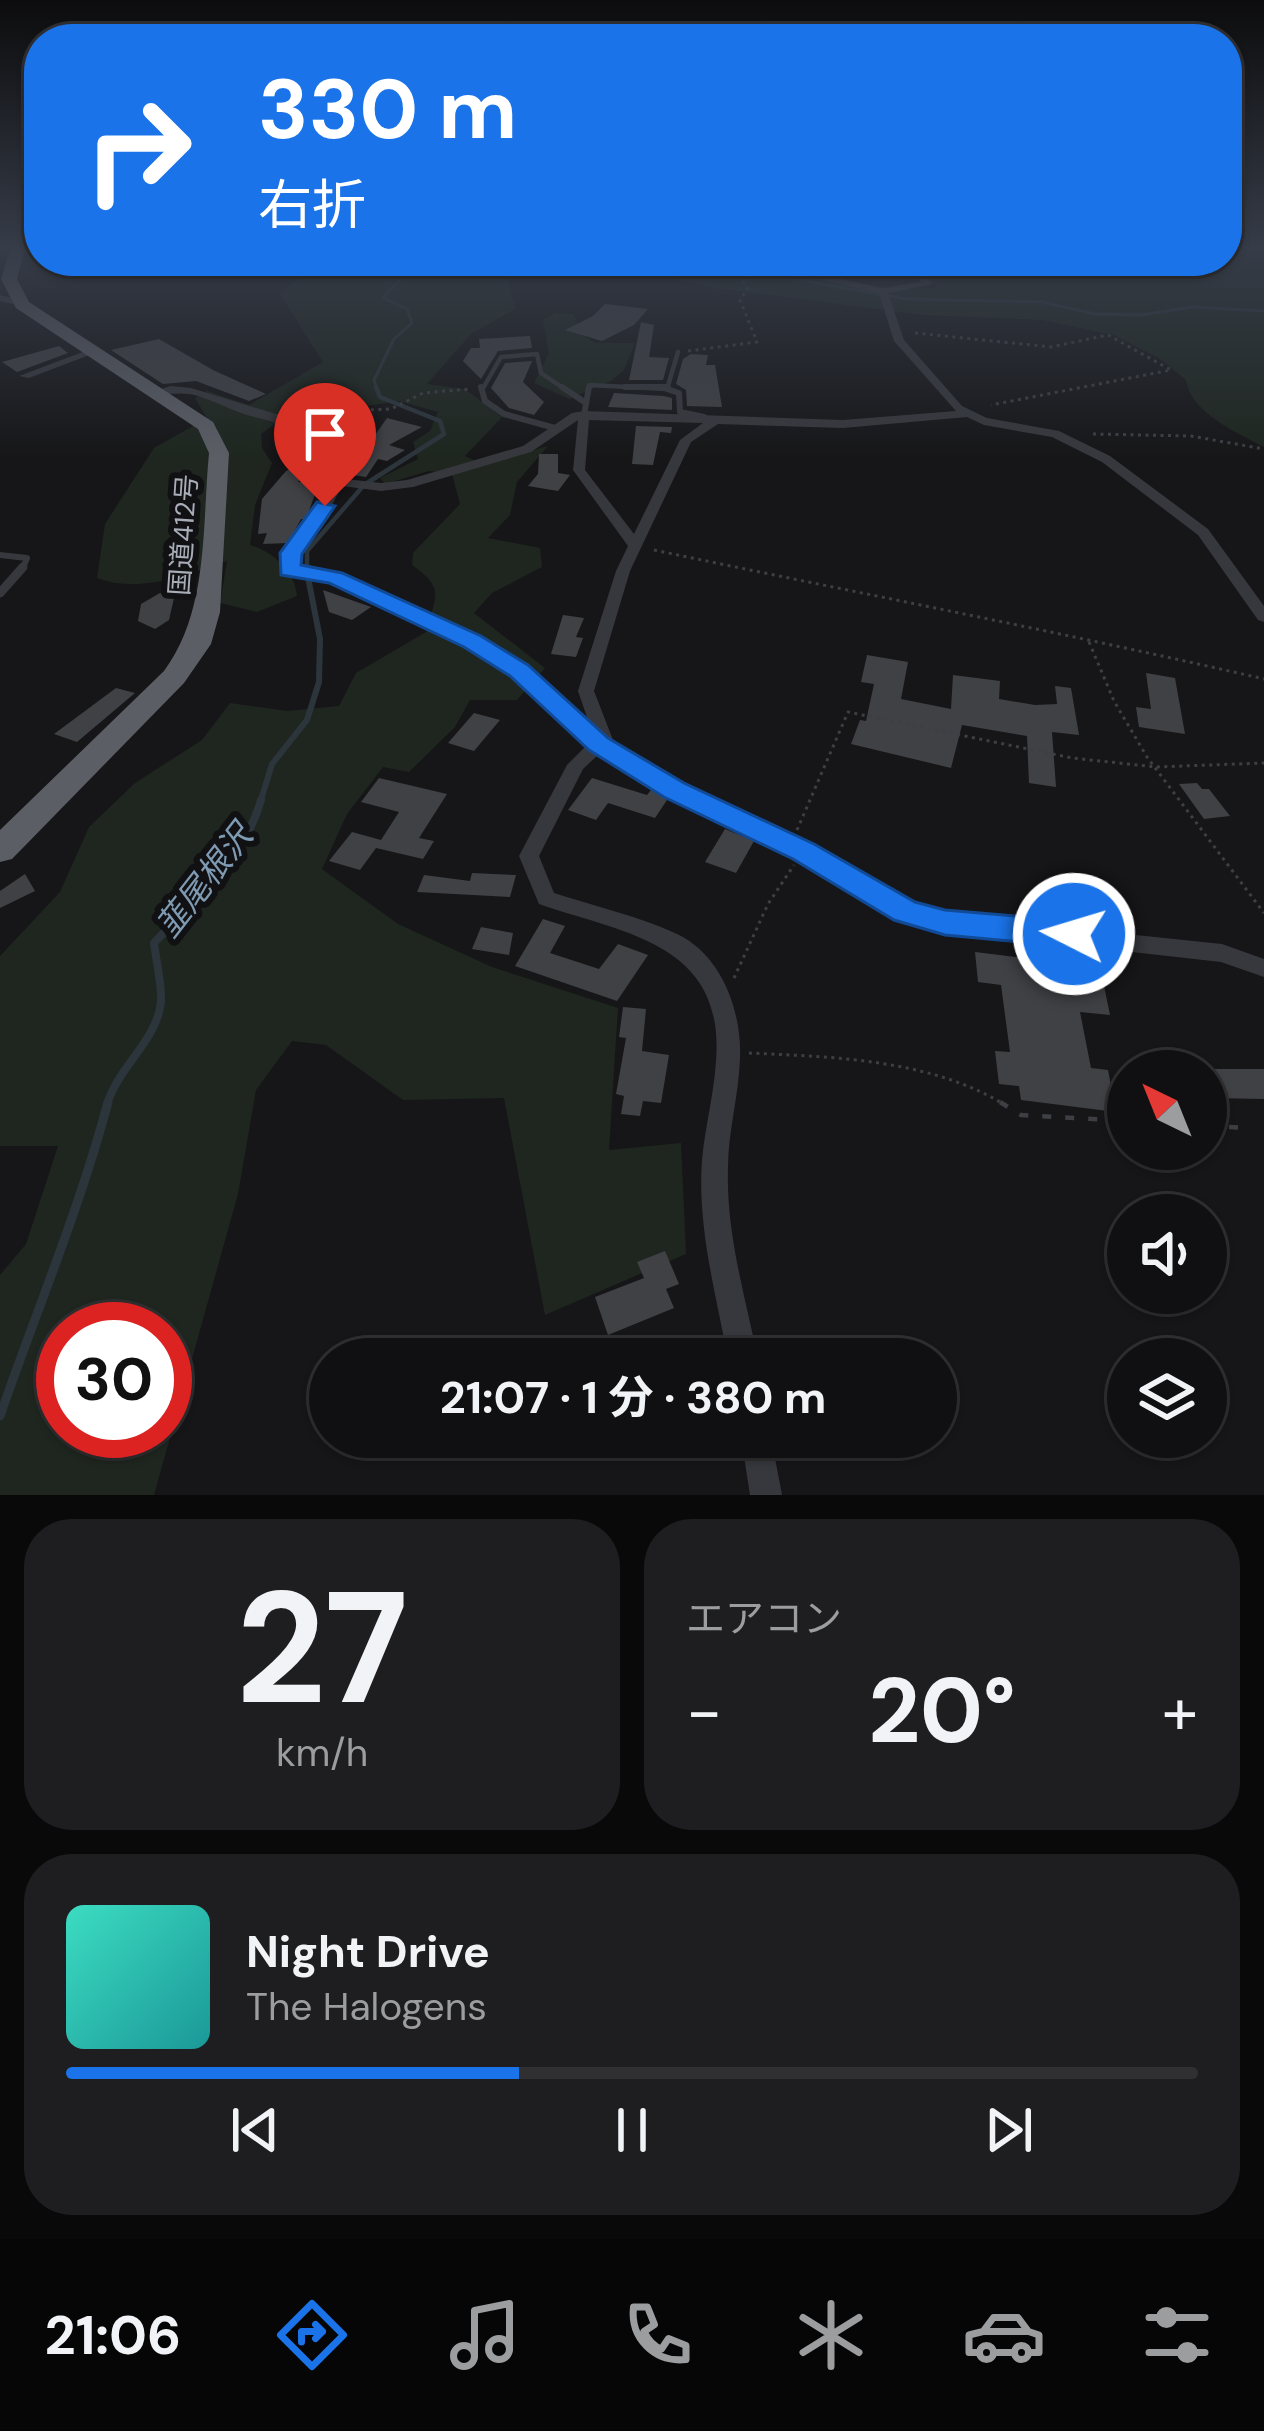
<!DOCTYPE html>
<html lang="ja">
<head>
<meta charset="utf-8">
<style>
	body { margin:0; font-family:"DM Sans","Noto Sans JP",sans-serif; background:#1e1e20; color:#f1f3f6; height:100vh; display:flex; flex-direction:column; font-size:45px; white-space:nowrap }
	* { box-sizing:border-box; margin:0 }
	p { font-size:39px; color:#9c9d9f }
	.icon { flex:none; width:66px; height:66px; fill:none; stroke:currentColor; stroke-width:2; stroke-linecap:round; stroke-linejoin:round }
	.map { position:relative; height:1495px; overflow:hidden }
	.details { display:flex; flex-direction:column; gap:24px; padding:24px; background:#09090a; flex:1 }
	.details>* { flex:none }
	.banner { position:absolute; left:24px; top:24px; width:1218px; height:252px; border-radius:48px; box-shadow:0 3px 9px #0004,0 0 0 3px #303032; background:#1a73e8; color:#fff; overflow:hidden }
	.needle { width:78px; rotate:317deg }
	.controls { position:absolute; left:1107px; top:1050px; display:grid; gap:24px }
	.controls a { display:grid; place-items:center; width:120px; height:120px; border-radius:50%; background:#101012; box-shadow:0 3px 9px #0004,0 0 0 3px #303032; font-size:60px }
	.speed { position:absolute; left:36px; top:1302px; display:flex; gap:24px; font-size:60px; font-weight:700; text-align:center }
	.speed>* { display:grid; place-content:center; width:156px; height:156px; border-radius:50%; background:#101012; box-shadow:0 3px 9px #0004,0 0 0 3px #303032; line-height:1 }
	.speed .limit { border:18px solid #d22; background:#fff; color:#111 }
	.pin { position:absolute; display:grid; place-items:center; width:102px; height:102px; color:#fff; margin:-123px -51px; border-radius:50% 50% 50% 0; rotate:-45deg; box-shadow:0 0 12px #0007 }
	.pin .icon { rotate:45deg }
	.me { position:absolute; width:132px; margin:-66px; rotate:275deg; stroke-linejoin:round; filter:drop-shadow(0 0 9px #0008) }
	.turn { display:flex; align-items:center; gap:42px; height:252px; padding:0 36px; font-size:54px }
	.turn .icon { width:156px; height:156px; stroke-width:2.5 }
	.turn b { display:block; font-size:84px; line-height:102px }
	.big { font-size:90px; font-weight:700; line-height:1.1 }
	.details .tile { flex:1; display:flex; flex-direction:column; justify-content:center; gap:18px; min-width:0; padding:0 42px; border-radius:48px; background:#1e1e20 }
	.details .dial { align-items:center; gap:0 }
	.dial b { font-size:156px; line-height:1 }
	.song { display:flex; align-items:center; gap:36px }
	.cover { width:144px; height:144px; border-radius:18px; background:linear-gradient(135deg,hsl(170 70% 55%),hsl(180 70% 35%)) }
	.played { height:12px; border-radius:6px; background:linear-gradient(90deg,#1a73e8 40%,#303032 40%) }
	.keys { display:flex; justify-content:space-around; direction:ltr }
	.heat { display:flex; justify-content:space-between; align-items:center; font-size:66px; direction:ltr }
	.details .tiles { flex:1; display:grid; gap:24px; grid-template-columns:1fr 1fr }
	.tile:last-child { grid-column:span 2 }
	.trip { position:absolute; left:309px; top:1338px; width:648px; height:120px; border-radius:60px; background:#101012; box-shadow:0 3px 9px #0004,0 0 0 3px #303032; font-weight:700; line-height:120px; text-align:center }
	.dock { display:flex; height:192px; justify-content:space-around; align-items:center; background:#060607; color:#9c9d9f }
	.dock .icon { width:84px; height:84px }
	.dock .selected { color:#1a73e8 }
	.dock b { font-size:54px; color:#f1f3f6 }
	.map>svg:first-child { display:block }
</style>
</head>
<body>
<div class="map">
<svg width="1264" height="1495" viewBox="0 0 1264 1495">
	<rect width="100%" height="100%" fill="#161618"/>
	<g fill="#1e261f" fill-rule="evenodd">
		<path d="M1227 250H1264V447C1236 432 1191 413 1186 380L1160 359 1114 335 1042 320 923 315 715 288 591 261H724L885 289 938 288 909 261H1227Z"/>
		<path d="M295 261H516L505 267 515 309 471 334 427 384 465 389 502 417 465 456 483 464 548 446 517 482 510 515 488 538 540 548 542 567 492 593 474 613 545 668 517 700H470L455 727 409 772 383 767 347 814 322 869 398 924 492 967 618 1008 609 1150 681 1143 686 1254 545 1315 504 1098 403 1100 326 1045 292 1041 256 1090 238 1194 154 1495H0V1275L26 1244 58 1146H0V956L60 892 89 827 135 783 202 740 230 703 287 711 339 706 356 673 426 632C436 596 445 588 412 565L413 553 460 504 452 474 429 471 385 484 380 478 418 459 413 442 430 431 438 412 398 401 348 409 334 392 312 389 286 401 293 411 261 434 262 448 272 463 255 505 250 545C272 551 295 571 297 596L257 612 220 603 227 561C185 575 140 594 97 578L105 524 154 448 207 418 195 398 207 391 249 405 323 362 280 294 301 276ZM63 1329H165V1431H63Z"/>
		<path d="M555 313 574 314 581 334 595 343H635L624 370 611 381 569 399 534 383 549 353 543 320Z"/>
	</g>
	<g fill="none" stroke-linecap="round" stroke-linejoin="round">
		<g stroke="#2c353c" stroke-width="3">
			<path d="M619 261 762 273 906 299 1042 302 1095 314 1141 315 1192 307 1264 311"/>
			<path d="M377 390 374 380 394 339 412 323 407 309 383 298 402 277 388 261"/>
		</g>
		<path stroke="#2c353c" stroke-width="4.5" d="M307 570V551L364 485 444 434 440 421 380 397 376 387"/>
		<path stroke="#2c353c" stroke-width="6" d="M260 803 272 764 307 720 319 682 320 639 306 567"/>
		<path stroke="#2c353c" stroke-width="8" d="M107 1105C117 1068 157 1041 161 1002 162 983 156 961 154 943 195 898 244 861 261 800"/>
		<path stroke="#2c353c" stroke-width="9" d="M0 1416C36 1312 80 1208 108 1102"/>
	</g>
	<g fill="#404145">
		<path d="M605 304 648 309 634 325 602 341 565 330 593 316Z"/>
		<path d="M641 322 654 325 649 357 669 358 663 380H629Z"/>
		<path d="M530 336 532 348 498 351 481 379 463 361 471 348H480L479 339Z"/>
		<path d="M159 339 213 370 266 394 249 401 196 381 163 384 111 350Z"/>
		<path d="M59 346 68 353 17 372 2 362Z"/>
		<path d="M691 354 708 355 706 365H715L722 407 687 406 686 390 676 384 683 359Z"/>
		<path d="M532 361 523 382 544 402 534 415 509 408 491 388 505 363Z"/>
		<path d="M614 393 664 396 672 398V410L608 407Z"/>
		<path d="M387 418 422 427 389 445 405 450 387 461 378 459 366 477 353 475 361 455Z"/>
		<path d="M636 426 672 427 671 433 660 432 653 465 632 464Z"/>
		<path d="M322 450 298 482 319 483 306 519H301L288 543 263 544 267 533 258 534 262 499 286 471Z"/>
		<path d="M539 454H558V473L570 475 558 491 528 486 538 474Z"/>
		<path d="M323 590 371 607 352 620 329 612Z"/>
		<path d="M160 593 174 598 169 620 155 629 138 621 141 604Z"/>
		<path d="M563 615 584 618 576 637 583 638 576 657 551 654Z"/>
		<path d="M867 655 908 662 901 699 951 709 953 675 1000 681 999 699 1035 705 1057 704 1055 686 1071 688 1079 735 1052 732 1056 787 1029 783 1027 736 962 725 951 768 851 744 860 720 866 721 874 684 861 682Z"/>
		<path d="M1146 673 1175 678 1185 734 1139 727 1136 707 1151 709Z"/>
		<path d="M116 688 135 693 77 742 54 734Z"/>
		<path d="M474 713 500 720 474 751 448 743Z"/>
		<path d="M379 778 447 794 419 838 434 841 423 859 376 848 360 870 329 861 352 832 381 840 399 812 361 802Z"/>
		<path d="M592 778 647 795 651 790 667 800 655 818 608 803 596 820 568 810Z"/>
		<path d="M1197 783 1202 789H1209L1230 816 1204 819 1179 784Z"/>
		<path d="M725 829 754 841 736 873 705 862Z"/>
		<path d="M472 873 516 875 510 897 417 892 424 875 470 881Z"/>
		<path d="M25 874 35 891 0 908V891Z"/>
		<path d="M543 919 565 926 550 953 599 969 618 944 648 955 617 1001 515 966Z"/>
		<path d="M481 927 513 933 509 955 472 949Z"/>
		<path d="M975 952 1065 963 1068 977 1103 981 1110 1015 1080 1012 1091 1068 1108 1070 1116 1112 1021 1100 1019 1086 999 1084 995 1051 1010 1052 1001 985 978 982Z"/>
		<path d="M623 1007 646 1009 642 1051 669 1055 661 1103 643 1101 640 1116 621 1114 624 1096 616 1094 626 1038 619 1037Z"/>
		<path d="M1206 1069H1264V1099L1210 1098Z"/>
		<path d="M665 1251 679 1284 666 1289 674 1308 608 1335 595 1297 644 1278 637 1262Z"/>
		<path d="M619 1341 622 1359H567L566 1352Z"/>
	</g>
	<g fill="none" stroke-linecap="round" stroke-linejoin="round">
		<g stroke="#3d3f44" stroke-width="3" stroke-dasharray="3 4.5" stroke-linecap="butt">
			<path d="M915 333 1051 347 1108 335 1171 370 991 405"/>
			<path d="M688 351 757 342 740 300 748 288 743 281 755 277"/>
			<path d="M345 424 367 410 391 409 423 393 469 389"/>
			<path d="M1093 434 1191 436 1264 449"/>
			<path d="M654 550C858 593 1061 632 1264 679"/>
			<path d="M1089 642 1114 701 1147 757 1264 913"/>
			<path d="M797 830 848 712 1072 758 1156 767 1264 763"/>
			<path d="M734 978 768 904 794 865"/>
			<path d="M749 1053C834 1057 930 1059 1005 1105"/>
		</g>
		<g stroke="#3d3f44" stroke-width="4.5" stroke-dasharray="9 14" stroke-linecap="butt">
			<path d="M1000 1102 1021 1115 1128 1121"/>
			<path d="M1206 1126 1247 1128"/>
		</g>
		<g stroke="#37383d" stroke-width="4.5">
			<path d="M482 390 501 357 537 354 541 373 566 390"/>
			<path d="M588 390 589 385 667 389 678 352"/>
		</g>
		<g stroke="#37383d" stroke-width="6">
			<path d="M481 387 485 401 504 414 555 428"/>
			<path d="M562 387 586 403"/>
			<path d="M625 387H668"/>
			<path d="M667 389 679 393 680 412 704 417"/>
			<path d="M584 415 589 387"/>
			<path d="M0 555 27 558 22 570"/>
		</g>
		<path stroke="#37383d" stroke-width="9" d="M0 593 23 567"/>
		<g fill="#37383d" fill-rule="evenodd">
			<path d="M738 261H755L883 288 921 282 903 261H912L933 284 888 293 904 340 962 406 987 418 1059 431 1110 456 1208 529 1264 606V622L1258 620 1198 535 1102 462 1052 437 984 425 967 417 843 428 718 424 691 442 630 571 594 691 613 740 611 743 681 785 810 846 911 906 945 915 1222 944 1264 959V977L1221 962 945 931 898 918 796 856 667 795 600 753 583 769 539 856 554 893C594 906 638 916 677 934 722 955 742 1012 740 1058 739 1095 728 1131 728 1168 726 1233 745 1296 758 1359H728C716 1294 697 1227 702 1160 705 1127 714 1094 716 1061 725 943 626 934 539 904L519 856 567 765 588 744 513 675 467 645 330 581 284 573 280 560 306 528 345 459 343 450C313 430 278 424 244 414 226 408 209 398 190 394 177 392 164 396 153 392L170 386 191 388 315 426 341 437 355 448 357 459 346 479 381 483 407 480 523 446 572 413 584 411 843 420 956 411 894 341 879 293ZM578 420 573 470 628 546 616 571 578 691 590 726 525 667 479 639 339 574 296 567 294 560 319 530 342 486 381 491 413 487 531 452ZM589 420 703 423 680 440 634 534 585 470Z"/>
			<path d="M0 295 24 301 26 303 21 306 0 301Z"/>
			<path d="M88 350 97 352 29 378 19 376Z"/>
			<path d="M741 1437H771L782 1495H750Z"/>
		</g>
		<path fill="#5b5e65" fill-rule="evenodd" d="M10 250H24L17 279 29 302 213 422 229 453 220 612 211 644 184 683 12 859 0 862V830L164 671C209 611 202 525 209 453L198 429 16 308 1 279Z"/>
	</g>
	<linearGradient id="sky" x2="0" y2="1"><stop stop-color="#0c0c0d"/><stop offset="0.54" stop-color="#363c48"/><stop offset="1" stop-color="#363c48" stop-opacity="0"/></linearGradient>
	<rect width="1264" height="459" fill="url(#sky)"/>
	<path fill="#1a73e8" stroke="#114b97" stroke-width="3" d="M317 502 335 506 302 554 301 565 342 573 481 636 528 665 608 738 684 783 814 844 915 902 945 910 1074 921 1086 925 1091 934 1086 943 1074 947 945 935 894 920 793 859 664 797 589 750 510 676 464 647 329 583 281 575 280 553Z"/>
	<g text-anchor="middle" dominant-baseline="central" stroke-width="12" stroke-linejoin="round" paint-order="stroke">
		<g font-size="27" fill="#a8adb8" stroke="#111113">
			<text transform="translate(183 535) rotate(-86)">国道412号</text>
		</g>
		<g font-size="33" font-style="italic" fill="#7f9bb3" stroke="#111113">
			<text transform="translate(204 881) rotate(-52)">韮尾根沢</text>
		</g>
	</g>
</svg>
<div class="controls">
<a><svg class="needle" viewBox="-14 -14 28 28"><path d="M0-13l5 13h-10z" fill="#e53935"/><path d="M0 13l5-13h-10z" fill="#9c9d9f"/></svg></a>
<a><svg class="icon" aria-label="sound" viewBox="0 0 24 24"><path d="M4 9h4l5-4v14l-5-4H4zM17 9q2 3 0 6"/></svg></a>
<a><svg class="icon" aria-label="layers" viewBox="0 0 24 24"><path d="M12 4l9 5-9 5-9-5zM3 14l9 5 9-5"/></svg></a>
</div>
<div class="speed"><div class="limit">30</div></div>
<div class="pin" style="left:325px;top:506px;background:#d93025"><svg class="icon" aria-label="arrive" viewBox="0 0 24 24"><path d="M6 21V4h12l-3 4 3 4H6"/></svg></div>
<svg class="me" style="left:1074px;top:934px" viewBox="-20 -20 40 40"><circle r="17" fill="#1a73e8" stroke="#fff" stroke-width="3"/><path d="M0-11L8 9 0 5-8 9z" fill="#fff"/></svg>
<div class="trip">21:07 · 1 分 · 380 m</div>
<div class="banner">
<div class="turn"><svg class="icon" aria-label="right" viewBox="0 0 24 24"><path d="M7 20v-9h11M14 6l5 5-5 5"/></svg><div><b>330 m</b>右折</div></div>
</div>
</div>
<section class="details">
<div class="tiles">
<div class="tile dial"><b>27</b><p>km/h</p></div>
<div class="tile"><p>エアコン</p>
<div class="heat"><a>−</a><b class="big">20°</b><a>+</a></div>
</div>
<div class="tile">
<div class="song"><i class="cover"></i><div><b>Night Drive</b><p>The Halogens</p></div></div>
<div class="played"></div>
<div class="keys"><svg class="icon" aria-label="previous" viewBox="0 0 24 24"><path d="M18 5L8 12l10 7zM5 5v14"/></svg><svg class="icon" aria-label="pause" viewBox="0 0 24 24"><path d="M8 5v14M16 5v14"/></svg><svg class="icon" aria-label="next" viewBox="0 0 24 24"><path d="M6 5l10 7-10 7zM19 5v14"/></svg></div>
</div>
</div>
</section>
<nav class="dock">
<b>21:06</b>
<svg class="icon selected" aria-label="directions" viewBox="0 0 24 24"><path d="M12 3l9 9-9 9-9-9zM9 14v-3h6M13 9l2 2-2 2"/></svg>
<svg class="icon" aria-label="music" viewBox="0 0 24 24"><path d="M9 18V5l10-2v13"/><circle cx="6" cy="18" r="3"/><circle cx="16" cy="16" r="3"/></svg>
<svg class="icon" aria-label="phone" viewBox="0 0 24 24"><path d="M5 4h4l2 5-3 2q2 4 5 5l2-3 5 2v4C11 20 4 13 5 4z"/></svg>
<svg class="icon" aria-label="climate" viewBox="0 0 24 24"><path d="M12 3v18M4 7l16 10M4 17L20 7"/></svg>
<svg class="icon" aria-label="car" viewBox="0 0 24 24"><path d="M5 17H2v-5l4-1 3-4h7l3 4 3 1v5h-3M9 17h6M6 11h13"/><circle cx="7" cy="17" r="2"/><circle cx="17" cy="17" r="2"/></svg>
<svg class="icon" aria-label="filters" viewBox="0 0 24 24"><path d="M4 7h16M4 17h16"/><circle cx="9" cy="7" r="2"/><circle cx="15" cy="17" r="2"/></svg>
</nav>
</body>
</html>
